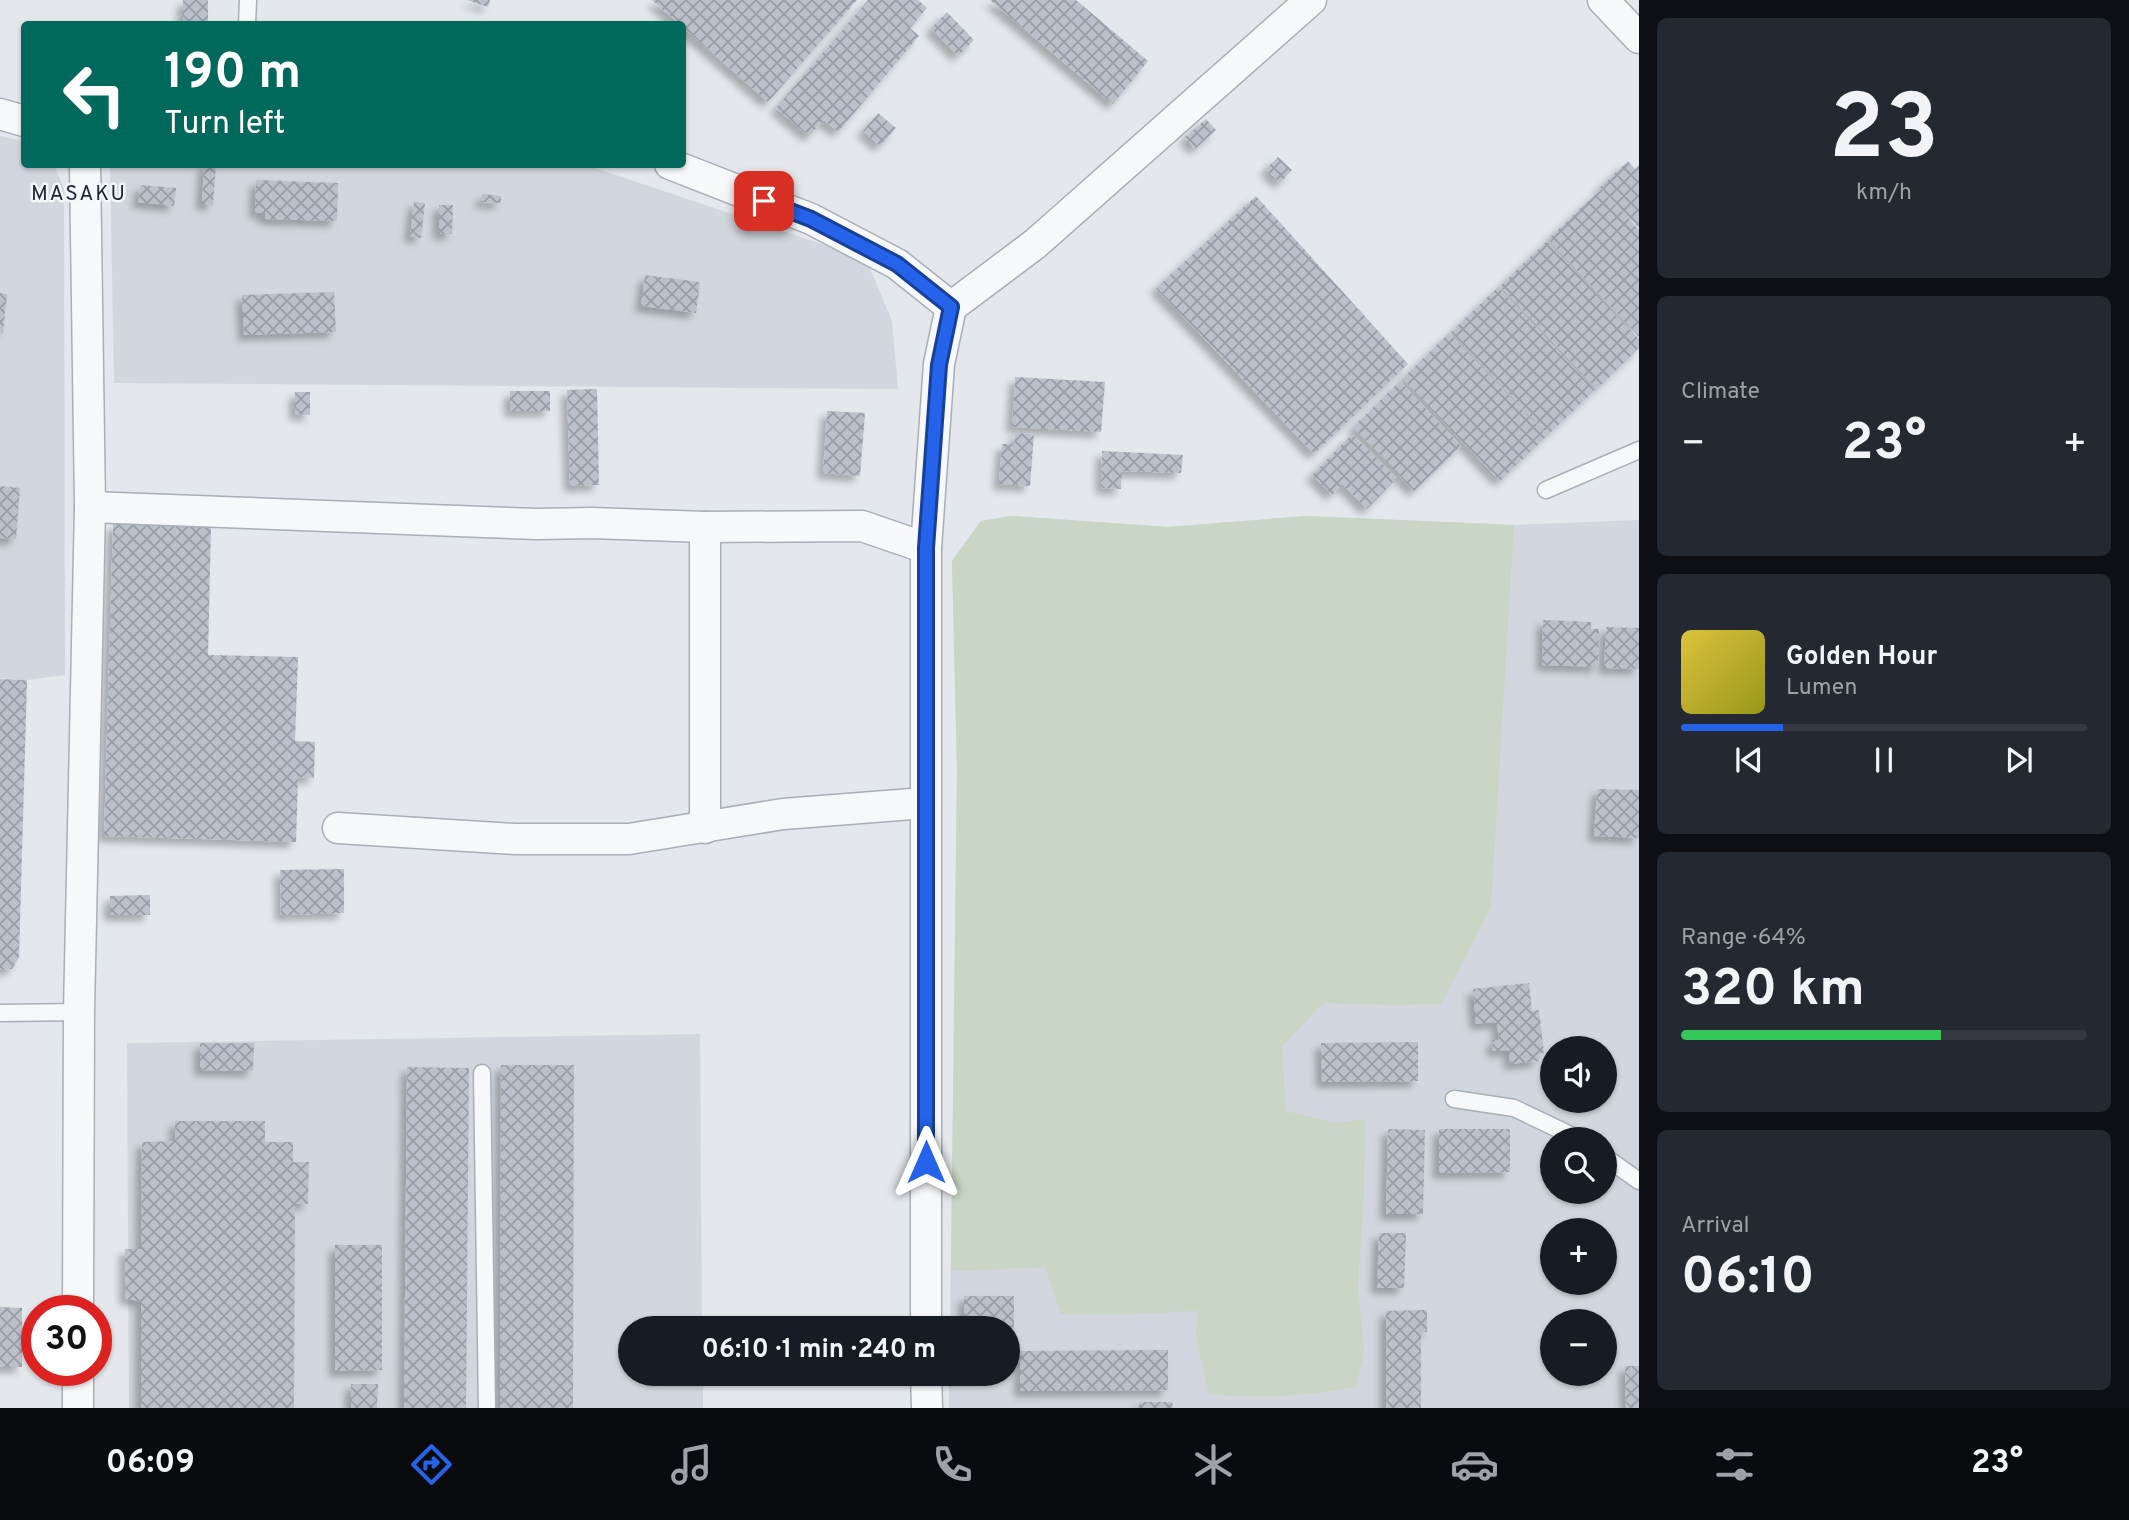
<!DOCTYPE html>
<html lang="en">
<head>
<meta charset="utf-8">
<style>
	body { margin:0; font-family:Overpass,sans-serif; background:#242831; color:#f1f3f6; height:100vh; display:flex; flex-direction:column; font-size:26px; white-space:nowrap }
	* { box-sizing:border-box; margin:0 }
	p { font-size:23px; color:#9ea1a6 }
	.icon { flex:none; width:38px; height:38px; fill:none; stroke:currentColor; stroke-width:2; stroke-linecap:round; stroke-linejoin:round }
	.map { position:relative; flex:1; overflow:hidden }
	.panel { display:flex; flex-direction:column; gap:18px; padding:18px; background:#0d0f14; width:490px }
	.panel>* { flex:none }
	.banner { position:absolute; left:21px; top:21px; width:665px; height:147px; border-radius:7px; box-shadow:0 2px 5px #0004; background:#00695c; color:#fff; overflow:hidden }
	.controls { position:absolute; left:1540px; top:1036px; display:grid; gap:14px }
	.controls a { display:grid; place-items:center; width:77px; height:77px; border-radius:50%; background:#171b24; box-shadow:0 2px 5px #0004; font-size:35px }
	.speed { position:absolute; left:21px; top:1295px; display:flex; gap:14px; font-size:35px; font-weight:700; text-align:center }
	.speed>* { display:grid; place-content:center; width:91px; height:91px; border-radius:50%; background:#171b24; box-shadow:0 2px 5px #0004; line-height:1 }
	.speed .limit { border:10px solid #d22; background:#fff; color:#111 }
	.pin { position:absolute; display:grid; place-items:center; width:60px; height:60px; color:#fff; margin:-30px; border-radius:14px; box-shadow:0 4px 10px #0006 }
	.me { position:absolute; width:77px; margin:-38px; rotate:0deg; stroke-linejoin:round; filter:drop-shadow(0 0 5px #0008) }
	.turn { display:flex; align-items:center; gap:24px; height:147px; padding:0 28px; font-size:32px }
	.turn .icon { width:91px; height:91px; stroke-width:2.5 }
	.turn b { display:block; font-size:49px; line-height:60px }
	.big { font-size:52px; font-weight:700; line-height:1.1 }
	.panel .card { flex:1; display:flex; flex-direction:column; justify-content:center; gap:10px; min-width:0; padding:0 24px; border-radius:10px; background:#242831 }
	.panel .dial { align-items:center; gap:0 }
	.dial b { font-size:91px; line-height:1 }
	.song { display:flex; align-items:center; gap:21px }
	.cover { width:84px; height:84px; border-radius:10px; background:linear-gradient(135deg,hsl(50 70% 55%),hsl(60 70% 35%)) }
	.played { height:7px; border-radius:4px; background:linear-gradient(90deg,#2563eb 25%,#363941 25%) }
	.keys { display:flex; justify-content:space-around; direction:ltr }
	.heat { display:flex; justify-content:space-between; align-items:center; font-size:38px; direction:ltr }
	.charge { height:10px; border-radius:5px; background:linear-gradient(90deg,#34c759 64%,#363941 0) }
	.trip { position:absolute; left:618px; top:1316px; width:402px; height:70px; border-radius:35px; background:#171b24; box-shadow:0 2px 5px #0004; font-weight:700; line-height:70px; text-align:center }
	.menu { display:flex; height:112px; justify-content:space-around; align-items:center; background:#090b0e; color:#9ea1a6 }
	.menu .icon { width:49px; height:49px }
	.menu .on { color:#2563eb }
	.menu b { font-size:32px; color:#f1f3f6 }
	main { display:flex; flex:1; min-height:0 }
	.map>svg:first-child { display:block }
</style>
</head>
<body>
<main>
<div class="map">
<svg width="1639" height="1408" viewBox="0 0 1639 1408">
	<defs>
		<pattern id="building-cross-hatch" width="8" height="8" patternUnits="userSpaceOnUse" patternTransform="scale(1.75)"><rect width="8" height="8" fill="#bbc0ca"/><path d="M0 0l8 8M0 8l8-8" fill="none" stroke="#989da6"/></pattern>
		<filter id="shadow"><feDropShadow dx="-6" dy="6" stdDeviation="3.5" flood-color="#0004"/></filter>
	</defs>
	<rect width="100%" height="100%" fill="#e4e7ec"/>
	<g fill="#d2d6de" fill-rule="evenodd">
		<path d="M0 136 24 141V164L54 165 64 189 65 675 27 680 0 678Z"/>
		<path d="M110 165H586L866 259 892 321 898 389 114 383Z"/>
		<path d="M1012 516 1168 527 1306 516 1514 525 1639 520V1408H949V1374H1008V1328H950L957 771 952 561 981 521ZM1552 1048H1605V1101H1552ZM1552 1139H1605V1192H1552ZM1552 1230H1605V1283H1552ZM1552 1321H1605V1374H1552Z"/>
		<path d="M700 1034 702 1328H630V1374H703V1408H129L127 1043Z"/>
	</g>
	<path fill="#c9d6c5" d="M1012 516 1168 527 1306 516 1514 525 1491 907 1441 1004 1395 1005 1323 1003 1282 1047 1286 1111 1336 1123 1365 1119 1364 1192 1358 1286 1364 1353 1356 1387C1307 1396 1259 1399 1209 1394L1196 1338 1197 1311 1115 1315 1061 1314 1045 1267 951 1271 957 771 952 561 981 521Z"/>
	<g fill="url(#building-cross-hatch)" filter="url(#shadow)">
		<rect x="183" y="0" width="25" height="24"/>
		<path d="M467 0H490L488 7Z"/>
		<path d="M652 0H857L768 102Z"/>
		<path d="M868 0H918L927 8 910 28 919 36 838 132 824 120 809 136 776 108Z"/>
		<path d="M990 0H1076L1148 61 1113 104Z"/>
		<path d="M947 12 974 40 958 56 931 28Z"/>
		<path d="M878 113 896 128 880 146 863 131Z"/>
		<path d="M1206 119 1216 130 1195 149 1185 137Z"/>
		<path d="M1278 157 1292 170 1280 183 1266 169Z"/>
		<path d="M1628 161 1635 169 1639 165V228L1600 187Z"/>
		<path d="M204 164H216L213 205 202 204Z"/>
		<path d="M256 180 338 183 337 221 265 219V213H255Z"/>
		<path d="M140 185 176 188 174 206 138 202Z"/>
		<path d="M1601 189 1639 230V337L1548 239Z"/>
		<path d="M482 194 501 196V203L481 202Z"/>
		<path d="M1256 196 1408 364 1314 454 1156 288Z"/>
		<path d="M414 202 425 203 421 238 410 236Z"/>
		<path d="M439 205H453L452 234H439Z"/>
		<path d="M1547 241 1639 339V348L1597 389 1500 286Z"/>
		<path d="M645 275 700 282 696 313 641 306Z"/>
		<path d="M1498 287 1595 390 1548 435 1451 332Z"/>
		<path d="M334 292 336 332 244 335 242 295Z"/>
		<path d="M0 293 7 294 3 333 0 332Z"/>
		<path d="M1449 333 1547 436 1500 481 1402 379Z"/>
		<path d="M1015 377 1105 382 1101 432 1012 427Z"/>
		<path d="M1400 381 1461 446 1414 491 1353 427Z"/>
		<path d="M597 389 599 485 570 486 567 390Z"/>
		<rect x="510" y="391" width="40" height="20"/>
		<path d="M295 392H310V415L295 414Z"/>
		<path d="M827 411 865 413 860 476 823 473Z"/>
		<path d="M1015 433 1034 434 1030 486 999 484 1002 444H1015Z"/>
		<path d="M1352 434 1397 478 1367 509 1342 484 1332 495 1312 475Z"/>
		<path d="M1102 451 1183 455 1181 473 1122 471 1121 489 1101 488Z"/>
		<path d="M0 486 20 488 16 539 0 538Z"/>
		<path d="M113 524 211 527 208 655 298 657 295 741 315 742 314 778 298 777 296 842 104 836Z"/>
		<path d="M1543 620 1591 622V629H1599L1598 667 1542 665Z"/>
		<path d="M1606 627 1639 628V669L1604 668Z"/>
		<path d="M0 679 27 680 19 957 12 969 0 970Z"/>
		<path d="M1597 789 1639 790V838L1594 836Z"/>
		<path d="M344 869V913L281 915 280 870Z"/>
		<path d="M150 895V915H110V896Z"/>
		<path d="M1529 983 1532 1011 1539 1010 1544 1053 1538 1054 1539 1061 1510 1064 1509 1050 1493 1051 1492 1040H1499L1497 1022 1476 1024 1473 989Z"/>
		<path d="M1418 1042V1081L1322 1082 1321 1043Z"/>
		<path d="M200 1043H254L253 1071 200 1070Z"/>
		<path d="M501 1065H574L573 1408H500Z"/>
		<path d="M407 1067 469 1068 466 1408H404Z"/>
		<path d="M175 1121H265V1142H293V1162H309L308 1204H295L294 1408H141V1302L125 1298V1249H141L142 1142 175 1141Z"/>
		<path d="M1388 1129 1425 1130 1423 1214H1386Z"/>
		<path d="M1439 1129H1510V1172L1439 1173Z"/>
		<path d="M1379 1233H1406L1404 1288H1377Z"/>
		<path d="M335 1245H382V1370L335 1371Z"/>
		<path d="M964 1296H1014V1346H1008V1328H964Z"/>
		<path d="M0 1307 22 1308V1367H0Z"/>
		<path d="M1427 1310V1332H1421V1408H1386V1311Z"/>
		<path d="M1168 1350V1390L1020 1391V1351Z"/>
		<path d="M1625 1366H1639V1408H1626Z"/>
		<path d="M351 1384H378L377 1408H351Z"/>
		<path d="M1139 1402H1172L1173 1408H1139Z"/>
	</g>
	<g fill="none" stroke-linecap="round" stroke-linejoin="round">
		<g stroke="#a9aeb7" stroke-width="19">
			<g id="lane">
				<path d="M247 24 248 0"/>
				<path d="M1546 490 1639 450"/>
				<path d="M0 1013 79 1012"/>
				<path d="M482 1073 487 1408"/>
				<path d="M1454 1099 1514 1108 1579 1139"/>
				<path d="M1605 1157 1639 1181"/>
			</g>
		</g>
		<g stroke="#a9aeb7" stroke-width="33">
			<g id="street">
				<path d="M1603 0 1639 38"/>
				<path d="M0 114 24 121"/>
				<path d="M670 164 811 219 897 264 951 307 939 364 926 548V1328"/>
				<path d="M951 307 1035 244 1311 0"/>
				<path d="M90 507 537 524 592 523 705 527 862 526 926 548"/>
				<path d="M338 828 515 839H629L783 814 925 803"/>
				<path d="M705 828V527"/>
				<path d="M78 1311 79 1012 90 507 85 164"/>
				<path d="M926 1374 927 1408"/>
				<path d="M78 1408V1370"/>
			</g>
		</g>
		<use href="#lane" stroke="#f7f8fa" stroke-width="16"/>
		<use href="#street" stroke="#f7f8fa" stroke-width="30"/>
	</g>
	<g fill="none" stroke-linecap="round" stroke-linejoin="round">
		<g stroke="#184099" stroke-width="18">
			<path id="route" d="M764 201 811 219 897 264 951 307 939 365 926 548V1162"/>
		</g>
		<use href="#route" stroke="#2563eb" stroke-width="12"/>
	</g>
	<g text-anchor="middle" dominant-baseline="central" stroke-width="5" stroke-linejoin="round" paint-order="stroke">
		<g font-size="21" letter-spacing="2" fill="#1d2536" stroke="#f4f6f9">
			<text x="79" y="194">MASAKU</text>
		</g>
	</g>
</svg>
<div class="controls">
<a><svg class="icon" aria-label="sound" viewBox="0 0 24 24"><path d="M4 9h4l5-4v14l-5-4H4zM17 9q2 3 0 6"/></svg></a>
<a><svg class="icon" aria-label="search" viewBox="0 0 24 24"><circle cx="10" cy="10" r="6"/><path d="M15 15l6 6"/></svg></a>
<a>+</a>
<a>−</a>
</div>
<div class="speed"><div class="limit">30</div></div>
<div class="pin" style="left:764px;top:201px;background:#d93025"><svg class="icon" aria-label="arrive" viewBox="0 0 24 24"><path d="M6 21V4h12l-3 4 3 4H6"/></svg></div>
<svg class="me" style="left:926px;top:1162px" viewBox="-20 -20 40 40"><path d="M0-17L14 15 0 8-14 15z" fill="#2563eb" stroke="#fff" stroke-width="4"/></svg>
<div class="trip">06:10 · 1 min · 240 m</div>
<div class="banner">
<div class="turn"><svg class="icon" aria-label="left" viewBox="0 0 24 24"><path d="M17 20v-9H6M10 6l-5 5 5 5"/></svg><div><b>190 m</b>Turn left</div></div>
</div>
</div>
<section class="panel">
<div class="card dial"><b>23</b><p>km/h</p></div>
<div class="card"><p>Climate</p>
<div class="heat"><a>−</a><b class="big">23°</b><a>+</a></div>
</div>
<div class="card">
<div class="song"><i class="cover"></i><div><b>Golden Hour</b><p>Lumen</p></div></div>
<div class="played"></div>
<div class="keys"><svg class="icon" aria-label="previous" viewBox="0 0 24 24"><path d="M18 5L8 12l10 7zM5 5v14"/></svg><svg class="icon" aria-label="pause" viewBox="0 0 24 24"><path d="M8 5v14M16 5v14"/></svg><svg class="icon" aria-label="next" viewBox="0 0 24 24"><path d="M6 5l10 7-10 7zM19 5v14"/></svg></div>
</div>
<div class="card"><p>Range · 64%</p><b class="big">320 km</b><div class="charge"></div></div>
<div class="card"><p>Arrival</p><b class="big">06:10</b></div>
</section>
</main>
<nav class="menu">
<b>06:09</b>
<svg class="icon on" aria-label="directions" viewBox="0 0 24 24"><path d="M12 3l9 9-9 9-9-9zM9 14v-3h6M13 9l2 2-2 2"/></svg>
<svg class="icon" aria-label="music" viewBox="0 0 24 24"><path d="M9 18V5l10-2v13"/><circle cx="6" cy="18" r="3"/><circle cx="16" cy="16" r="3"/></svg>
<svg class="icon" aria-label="phone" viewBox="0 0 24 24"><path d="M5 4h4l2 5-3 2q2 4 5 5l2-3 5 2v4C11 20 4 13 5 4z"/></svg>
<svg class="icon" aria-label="climate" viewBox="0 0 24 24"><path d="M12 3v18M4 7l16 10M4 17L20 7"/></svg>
<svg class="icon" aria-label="car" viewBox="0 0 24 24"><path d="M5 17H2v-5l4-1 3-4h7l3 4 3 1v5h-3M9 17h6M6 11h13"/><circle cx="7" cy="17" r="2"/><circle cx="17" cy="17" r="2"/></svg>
<svg class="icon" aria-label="filters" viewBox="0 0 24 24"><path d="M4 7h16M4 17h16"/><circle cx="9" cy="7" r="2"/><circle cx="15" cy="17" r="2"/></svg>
<b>23°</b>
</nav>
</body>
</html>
